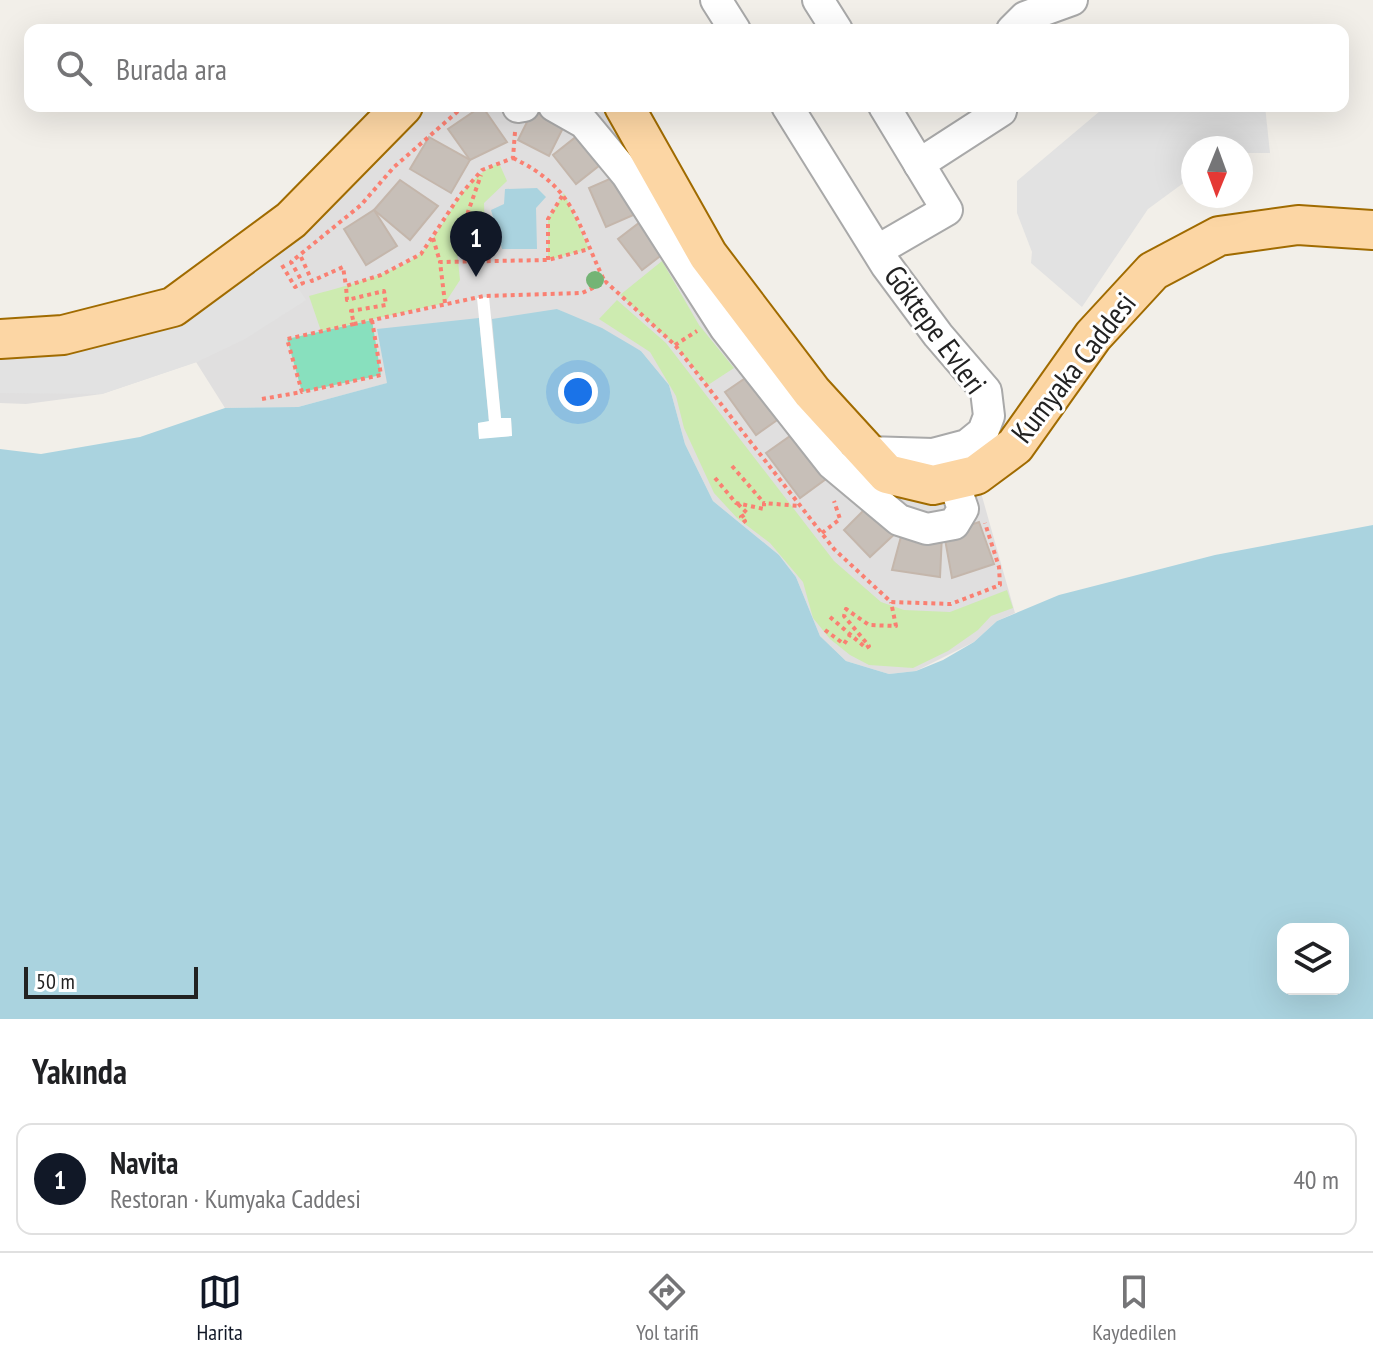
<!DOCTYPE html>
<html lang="tr">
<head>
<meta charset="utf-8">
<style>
	body { margin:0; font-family:"PT Sans Narrow",sans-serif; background:#f6f6f6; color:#202124 }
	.controls { position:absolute; right:24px; bottom:24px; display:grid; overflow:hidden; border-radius:16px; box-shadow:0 8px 32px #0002 }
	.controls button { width:72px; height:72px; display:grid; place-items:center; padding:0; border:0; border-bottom:2px solid #e0e0e0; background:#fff; color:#202124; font:40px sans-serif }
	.compass { position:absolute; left:1181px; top:136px; width:72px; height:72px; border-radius:50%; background:#fff; box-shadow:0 8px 32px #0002; rotate:181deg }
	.scale { position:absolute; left:24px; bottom:20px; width:174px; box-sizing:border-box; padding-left:8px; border:4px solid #222; border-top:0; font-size:22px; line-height:28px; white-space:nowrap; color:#222; -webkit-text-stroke:6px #fff; paint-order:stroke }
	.you { position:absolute; left:578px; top:392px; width:28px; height:28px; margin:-20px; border:6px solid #fff; border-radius:50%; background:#1a73e8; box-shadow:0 0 0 12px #1a73e833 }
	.badge { display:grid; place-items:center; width:52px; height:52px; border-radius:50%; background:#111827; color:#fff; font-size:26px; font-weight:700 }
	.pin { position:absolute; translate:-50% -66px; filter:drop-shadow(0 2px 4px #0008) }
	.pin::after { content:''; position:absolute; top:42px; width:28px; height:24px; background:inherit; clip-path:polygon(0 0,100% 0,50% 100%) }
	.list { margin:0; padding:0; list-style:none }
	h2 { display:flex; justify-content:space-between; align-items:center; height:104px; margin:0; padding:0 32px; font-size:34px }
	h2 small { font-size:26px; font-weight:400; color:#757577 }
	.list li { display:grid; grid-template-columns:52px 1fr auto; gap:24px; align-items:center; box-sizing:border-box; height:112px; margin:0 16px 16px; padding:0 16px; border:2px solid #e0e0e0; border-radius:16px }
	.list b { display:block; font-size:30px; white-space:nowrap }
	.list p { margin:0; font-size:26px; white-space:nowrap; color:#757577 }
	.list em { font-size:26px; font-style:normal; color:#757577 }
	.icon { flex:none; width:44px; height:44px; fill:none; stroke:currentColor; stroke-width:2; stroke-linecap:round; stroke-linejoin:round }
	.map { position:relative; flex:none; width:1373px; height:1019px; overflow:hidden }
	.search { position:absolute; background:#fff; box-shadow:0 8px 32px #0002; left:24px; right:24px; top:24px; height:88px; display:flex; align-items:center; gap:20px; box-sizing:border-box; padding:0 28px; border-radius:16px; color:#757577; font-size:30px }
	.sheet { height:232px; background:#fff }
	nav { display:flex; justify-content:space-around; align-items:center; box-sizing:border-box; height:112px; border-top:2px solid #e0e0e0; background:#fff; font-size:22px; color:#757577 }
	nav a { display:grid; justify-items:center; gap:4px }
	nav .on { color:#111827 }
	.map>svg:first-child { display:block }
</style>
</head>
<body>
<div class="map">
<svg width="1373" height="1019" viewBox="0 0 1373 1019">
	<rect width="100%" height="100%" fill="#f2efe9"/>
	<polygon fill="#e0dfdf" points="403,106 624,106 887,474 976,475 1015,613 997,621 974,642 916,671 889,674 846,661 820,636 796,577 779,555 713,501 685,444 669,385 641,351 557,309 512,436 378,329 388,383 298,407 225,408 196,362 102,394 26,404 0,403 0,339 173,307"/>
	<g fill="#cdebb0">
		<path d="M499,163L507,181L484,203L485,235L456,242L460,280L445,303L321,331L309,296C338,288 404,272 423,251C450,221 460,179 499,163Z"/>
		<polygon points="564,193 589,249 548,260 548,219"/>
		<polygon points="662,261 699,325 734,368 708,385 675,345 620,295"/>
		<polygon points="617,300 666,343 834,561 881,602 904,610 950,612 1007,590 1013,608 991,616 978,630 948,651 913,668 869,665 850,655 830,639 813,618 803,582 770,543 737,518 714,493 684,428 676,396 650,352 599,319"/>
	</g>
	<polygon fill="#88e0be" points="372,320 381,375 302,392 287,339"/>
	<g fill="#e2e2e2">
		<polygon points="1106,106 1265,106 1270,153 1241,153 1241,148 1193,148 1193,176 1148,209 1082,307 1031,263 1032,252 1017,213 1017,181"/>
		<polygon points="265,239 306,300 245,339 197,362 102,394 0,393 0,339 173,307"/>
	</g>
	<g fill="#aad3df" fill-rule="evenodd">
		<polygon points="537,188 546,197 536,208 537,249 502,249 491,210 504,204 505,189"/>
		<path d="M557,309L602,328L641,351L669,385L685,444L713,501L779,555L796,577L820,636L846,661L889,674L916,671L943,660L974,642L997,621L1059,595L1215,555L1373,525V1019H0V449L41,454L140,437L225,408L298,407L387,383L377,329L479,318L489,422L478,423L479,438L512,436L511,418L501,419L492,319ZM1283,929H1343V989H1283Z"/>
	</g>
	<polygon fill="#fff" points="489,297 501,418 511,418 512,436 479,439 478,423 489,421 477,298"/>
	<g fill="#c7bfb8" stroke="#c4b6ab" stroke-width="2">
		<polygon points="482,106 507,142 470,160 448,129"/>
		<polygon points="533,110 564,126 549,156 518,140"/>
		<polygon points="582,132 605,161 576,184 553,155"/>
		<polygon points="429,137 470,160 451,193 410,169"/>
		<polygon points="621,174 638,213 606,227 589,188"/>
		<polygon points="400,180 438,206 410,240 374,210"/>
		<polygon points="374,210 397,246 366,265 344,229"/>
		<polygon points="648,216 672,247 642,270 618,239"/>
		<polygon points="750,375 780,418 756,435 725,392"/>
		<polygon points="793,434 826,479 800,498 766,453"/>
		<polygon points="872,502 899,530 870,557 844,530"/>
		<polygon points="979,522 994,564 952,578 944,534"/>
		<polygon points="903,529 942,534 940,577 892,570"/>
	</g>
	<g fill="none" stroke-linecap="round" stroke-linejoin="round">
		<g stroke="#a9a9a9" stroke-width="34">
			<g id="minor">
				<polyline points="716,0 735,30"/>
				<polyline points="818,0 837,30"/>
				<polyline points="1012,30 1025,17 1072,0"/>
				<polyline points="554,106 584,123 627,175 725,328 832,464 899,520 927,529 954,524 963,509 953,480"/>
				<polyline points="787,106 886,265 938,335 986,391 989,416 983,432 967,445 933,454 867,452"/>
				<polyline points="518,107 524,106"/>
				<polyline points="919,164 1001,111 1002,106"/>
				<polyline points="878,250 947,210 884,106"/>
			</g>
		</g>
		<g stroke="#a06b00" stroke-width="42">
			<g id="major">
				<polyline points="624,106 708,255 812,392 887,474 933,485 976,475 1015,446 1093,336 1153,271 1219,236 1298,225 1373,230"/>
				<polyline points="0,339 63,335 173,307 291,220 403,106"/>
			</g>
		</g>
		<g stroke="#fa8072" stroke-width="4" stroke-dasharray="4 4" stroke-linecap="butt">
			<polyline points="515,132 513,158 482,170 460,195 421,254 381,275 346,286 347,300 384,291 386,305 351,311 354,324 484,296 582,293 606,282 675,345 834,549 891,602 951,604 1000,585 999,567 985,523"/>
			<path d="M513,158C577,189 576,223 605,282"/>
			<polyline points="433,238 440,262"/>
			<polyline points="301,257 312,281 343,267 346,286"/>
			<polyline points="548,260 548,219 564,193"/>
			<polyline points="470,262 468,212 481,175"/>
			<polyline points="282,265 295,287 303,283 291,262 361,205 394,167 464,106"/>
			<polyline points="445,303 440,262 548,260 589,249"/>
			<polyline points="354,324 287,339 302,392 381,375 372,320"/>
			<polyline points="675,345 697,331"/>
			<polyline points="262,399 302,392"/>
			<polyline points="732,466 764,503"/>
			<polyline points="715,478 736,503 764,509 764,503 799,506"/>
			<polyline points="738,504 747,513 741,517 745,521 740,525"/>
			<polyline points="822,533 840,519 834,501"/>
			<polyline points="830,617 866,648 869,646 844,616 846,609 869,625 896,626 891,602"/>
			<polyline points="825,630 844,644 850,635"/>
		</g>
		<use href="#minor" stroke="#fff" stroke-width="30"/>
		<use href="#major" stroke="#fcd6a4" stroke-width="38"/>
	</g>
	<circle fill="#74b475" cx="595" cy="280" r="9"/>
	<g text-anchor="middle" stroke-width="6" stroke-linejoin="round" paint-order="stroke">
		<g font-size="30" fill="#222" stroke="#fff">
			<text transform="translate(935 330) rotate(54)" y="10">Göktepe Evleri</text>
			<text transform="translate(1074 368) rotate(-52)" y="10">Kumyaka Caddesi</text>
		</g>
	</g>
</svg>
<div class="controls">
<button><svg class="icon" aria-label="layers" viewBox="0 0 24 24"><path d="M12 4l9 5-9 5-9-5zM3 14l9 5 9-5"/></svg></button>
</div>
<svg class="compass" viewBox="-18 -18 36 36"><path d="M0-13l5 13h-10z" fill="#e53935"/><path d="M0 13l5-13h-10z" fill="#757577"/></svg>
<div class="scale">50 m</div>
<div class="you"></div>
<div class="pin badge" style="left:476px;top:277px">1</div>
<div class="search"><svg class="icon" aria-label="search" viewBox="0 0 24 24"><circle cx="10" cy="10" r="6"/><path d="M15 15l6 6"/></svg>Burada ara</div>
</div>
<section class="sheet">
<h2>Yakında<small></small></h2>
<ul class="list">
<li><span class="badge">1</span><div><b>Navita</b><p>Restoran · Kumyaka Caddesi</p></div><em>40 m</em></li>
</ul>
</section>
<nav>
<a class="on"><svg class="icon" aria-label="map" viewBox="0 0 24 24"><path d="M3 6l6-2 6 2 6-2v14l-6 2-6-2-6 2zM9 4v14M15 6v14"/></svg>Harita</a>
<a><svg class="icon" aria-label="directions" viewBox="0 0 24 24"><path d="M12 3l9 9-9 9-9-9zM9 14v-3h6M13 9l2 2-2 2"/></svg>Yol tarifi</a>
<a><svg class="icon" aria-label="saved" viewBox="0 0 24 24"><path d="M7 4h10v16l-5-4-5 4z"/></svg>Kaydedilen</a>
</nav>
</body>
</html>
